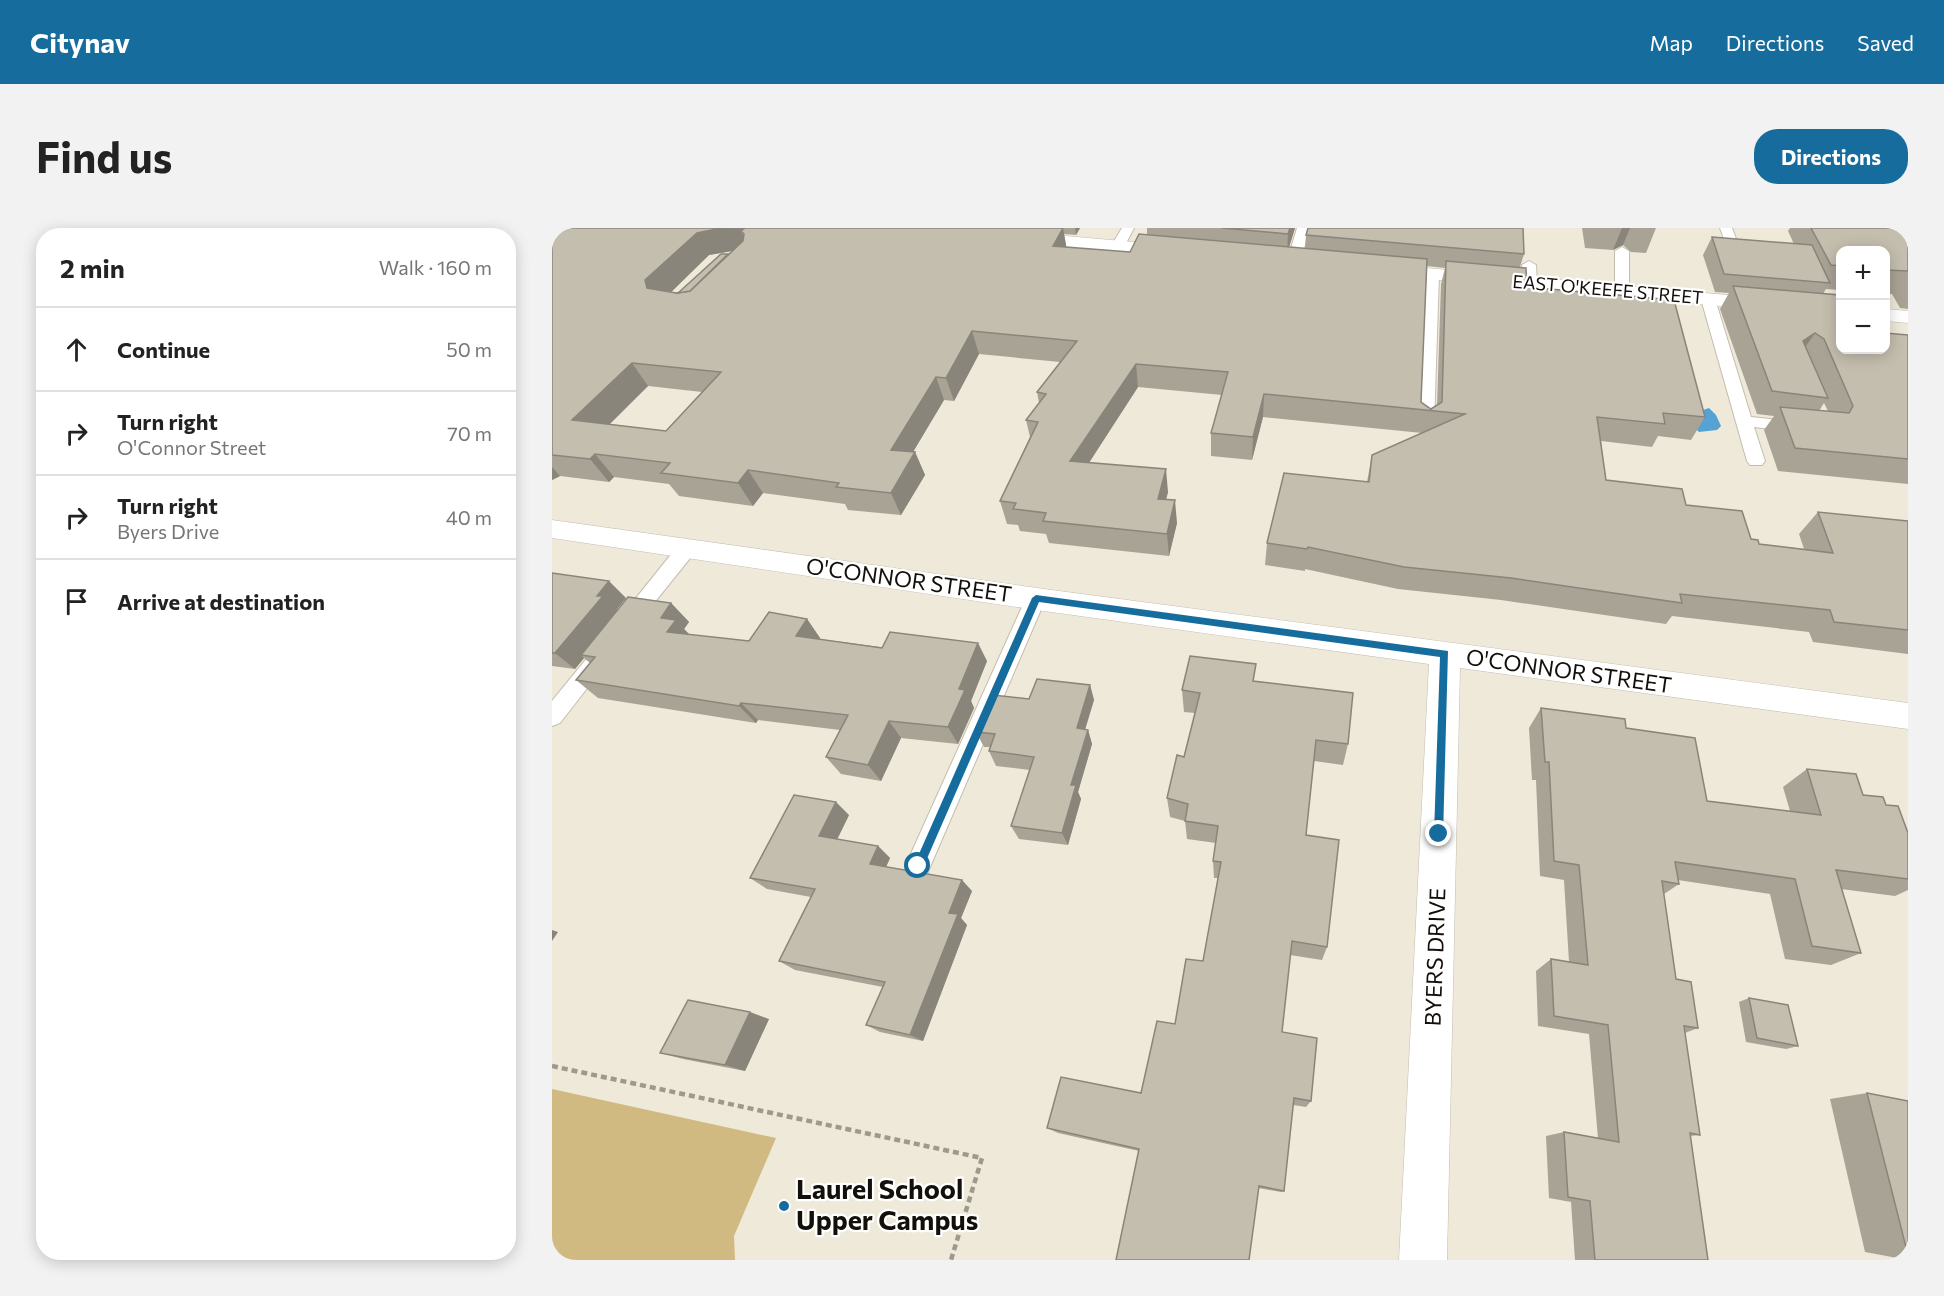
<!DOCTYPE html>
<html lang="en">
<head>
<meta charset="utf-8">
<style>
	body { margin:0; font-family:Commissioner,sans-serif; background:#f2f2f2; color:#222 }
	.controls { position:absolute; right:18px; top:18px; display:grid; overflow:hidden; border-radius:12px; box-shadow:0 3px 15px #0003 }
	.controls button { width:54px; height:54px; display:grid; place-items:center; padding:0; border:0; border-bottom:2px solid #e0e0e0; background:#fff; color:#222; font:30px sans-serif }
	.stop { position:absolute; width:18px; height:18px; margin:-14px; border:4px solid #166d9d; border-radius:50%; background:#fff }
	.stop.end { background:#166d9d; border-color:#fff; box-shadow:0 2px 6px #0008 }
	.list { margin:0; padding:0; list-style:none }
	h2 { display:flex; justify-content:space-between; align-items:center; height:78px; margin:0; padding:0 24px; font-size:26px }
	h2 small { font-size:20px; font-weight:400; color:#767676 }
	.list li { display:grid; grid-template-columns:39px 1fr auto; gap:18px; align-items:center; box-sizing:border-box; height:84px; padding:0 24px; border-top:2px solid #e0e0e0 }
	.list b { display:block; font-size:22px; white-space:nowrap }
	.list p { margin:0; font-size:20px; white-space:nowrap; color:#767676 }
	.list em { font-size:20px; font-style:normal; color:#767676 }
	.icon { flex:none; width:33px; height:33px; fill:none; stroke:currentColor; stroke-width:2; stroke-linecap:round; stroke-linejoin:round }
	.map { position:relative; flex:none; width:1356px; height:1032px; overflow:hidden; border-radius:24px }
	header { display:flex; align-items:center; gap:36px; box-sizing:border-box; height:84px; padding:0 30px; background:#166d9d; color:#fff }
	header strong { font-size:28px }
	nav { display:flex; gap:33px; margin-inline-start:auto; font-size:21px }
	.intro { display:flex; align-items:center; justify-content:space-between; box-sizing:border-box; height:144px; padding:0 36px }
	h1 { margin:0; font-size:42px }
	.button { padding:15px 27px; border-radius:24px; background:#166d9d; color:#fff; font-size:21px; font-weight:700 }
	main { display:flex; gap:36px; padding:0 36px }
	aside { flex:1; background:#fff; border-radius:24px; box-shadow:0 3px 15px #0003 }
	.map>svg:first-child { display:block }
</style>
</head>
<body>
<header>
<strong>Citynav</strong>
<nav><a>Map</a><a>Directions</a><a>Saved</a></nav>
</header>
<div class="intro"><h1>Find us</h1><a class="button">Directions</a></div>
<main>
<aside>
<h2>2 min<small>Walk · 160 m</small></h2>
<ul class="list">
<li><svg class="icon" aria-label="ahead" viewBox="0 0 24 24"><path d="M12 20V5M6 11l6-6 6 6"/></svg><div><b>Continue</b></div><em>50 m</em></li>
<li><svg class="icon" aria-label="right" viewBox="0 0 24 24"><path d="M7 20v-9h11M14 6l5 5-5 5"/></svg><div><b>Turn right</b><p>O'Connor Street</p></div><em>70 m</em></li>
<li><svg class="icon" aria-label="right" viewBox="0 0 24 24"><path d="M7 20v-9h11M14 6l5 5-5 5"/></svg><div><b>Turn right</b><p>Byers Drive</p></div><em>40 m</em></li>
<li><svg class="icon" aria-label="arrive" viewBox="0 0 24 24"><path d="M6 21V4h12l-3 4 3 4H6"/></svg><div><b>Arrive at destination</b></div></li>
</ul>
</aside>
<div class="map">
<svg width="1356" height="1032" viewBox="0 0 1356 1032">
	<rect width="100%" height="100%" fill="#efe9d9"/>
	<polygon fill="#d0ba81" points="0,861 224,910 182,1008 183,1032 0,1032"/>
	<polygon fill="#55a2d4" points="1157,180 1164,187 1169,198 1165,202 1147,204 1142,199 1151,182"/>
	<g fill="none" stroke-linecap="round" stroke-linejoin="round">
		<g stroke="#c3bdae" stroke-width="2">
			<g id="lane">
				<polygon points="570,0 582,0 571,21 561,21 559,18"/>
				<polygon points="745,0 757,0 749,34 742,38 735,34"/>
				<polygon points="1168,0 1180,0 1186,16 1185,19 1175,19"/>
				<polygon points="1070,19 1077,23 1077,63 1070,67 1063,63 1063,23"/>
				<polygon points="977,33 984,37 985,55 978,59 971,55 970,37"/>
				<polygon points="880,42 887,46 882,197 874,202 866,197 873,46"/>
				<polygon points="1156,67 1163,71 1199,189 1247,194 1255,199 1247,204 1202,199 1213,233 1210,237 1198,237 1195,233 1149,71"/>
				<polygon points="136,312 143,314 145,319 143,324 82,400 75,403 68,400 65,395 68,390 129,314"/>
				<polygon points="484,363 491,365 494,370 375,646 366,650 357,646 354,638 357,630 474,370 477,365"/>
				<polygon points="47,422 54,424 57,430 54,436 8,495 0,498 0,473 40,424"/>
			</g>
		</g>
		<g stroke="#c3bdae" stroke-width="1">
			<g id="street">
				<polygon points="469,4 626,18 636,24 626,30 462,14 460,10 462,6"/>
				<polygon points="830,36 1288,77 1288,89 823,46 820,42 823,38"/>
				<polygon points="1334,81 1356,83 1356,95 1334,93"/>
				<polygon points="0,292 492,361 1356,475 1356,501 908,440 895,1032 847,1032 877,436 492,383 0,310"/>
			</g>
		</g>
		<polyline stroke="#9d998d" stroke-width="4.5" stroke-dasharray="6 4" stroke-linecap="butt" points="0,838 430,930 399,1032"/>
		<use href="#lane" fill="#fff" fill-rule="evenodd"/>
		<use href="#street" fill="#fff" fill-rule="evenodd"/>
	</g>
	<g fill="#a9a396" fill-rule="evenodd">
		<path d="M0,0H528L524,7L512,6L514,19L578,24L595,7V0H743L737,19L753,21L754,7L972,26L968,39L975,59L1153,189L1139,212L1106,208L1100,219L1049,213L1054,252L1134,277L1199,311L1207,316L1252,321L1247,306L1266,284L1356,293V426L1261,414L1257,404L1120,388L1114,396L949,372L846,361L753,341V343L713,337L715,315L815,254L820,227L870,205L711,189L700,232L659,228V205L670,167L586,159L537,235L616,264L614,272L625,295L617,328L497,315L494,306L468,303L466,297L455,296L448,273L478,209L474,192L487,175L485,164L508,134L427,126L402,173L392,172L361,224H363L373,247L349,287L296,282L293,276L211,265L201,278L127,268L117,256L62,249L57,254L8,248L0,252ZM184,20L176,27L126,65L119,64L157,27L180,23ZM875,38L893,40L889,56L885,177L879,181L869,174ZM96,158L150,164L114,203L57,196Z"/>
		<polygon points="1030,0 1104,0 1094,25 1079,24 1071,17 1061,22 1033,20"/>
		<path d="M1238,0H1356V81L1348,80L1340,66H1334V22H1288V62L1274,61L1271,66L1288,122L1356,107V256L1226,243L1212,202L1222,188L1205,186L1168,81L1177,65L1163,64L1151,27L1160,9L1242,16L1236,3ZM1272,175L1276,183H1267Z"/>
		<polygon points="0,345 74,370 65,381 65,382 119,375 137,394 132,401 138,407 197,413 255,391 268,410 267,411 435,433 419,473 422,480 406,516 349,510 329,553 289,546 274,529 288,502 206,492 204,495 46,470 24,452 38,435 32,430 23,441 0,438"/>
		<polygon points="703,453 796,516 791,537 762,533 754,607 775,719 770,732 738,727 730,804 759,873 754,879 741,877 732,963 729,964 706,960 587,923 506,905 495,900 589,865 623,796 651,733 666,650 662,650 661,633 664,615 635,611 633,593 618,589 615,570 632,529 643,485 632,484 630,462"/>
		<polygon points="538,457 542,472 533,501 536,502 540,516 526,564 529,571 516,617 467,611 459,598 478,542 444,538 437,523 438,519 432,519 424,504 477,471"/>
		<polygon points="989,480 1074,500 1155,573 1238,583 1231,559 1255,541 1334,577 1356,605 1356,662 1343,668 1289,661 1309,725 1279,737 1233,731 1218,666 1126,652 1127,656 1112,666 1124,751 1146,800 1133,805 1148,907 1138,908 1156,1032 1023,1032 1019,974 997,970 994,908 1012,904 1046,910 1037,806 986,798 984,743 999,731 1017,734 1012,652 988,648 984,552 980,552 977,500"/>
		<polygon points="297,587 285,611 326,618 338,630 334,639 420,663 409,690 415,697 371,813 328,804 314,797 331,759 243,742 227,733 259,669 215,661 198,650"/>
		<polygon points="1197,770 1246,818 1234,821 1194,814 1187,774"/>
		<polygon points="217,791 193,843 131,831 108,825"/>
		<polygon points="1315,865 1356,873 1356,1032 1313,1024 1278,871"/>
	</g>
	<g fill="#89857a">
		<polygon points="169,0 210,0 192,6 189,3 194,13 180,23 157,27 108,75 95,60 93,52 145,5"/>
		<polygon points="511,0 515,22 501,18"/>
		<polygon points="523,0 528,0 524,7"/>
		<polygon points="738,0 743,0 735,26 736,6"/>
		<polygon points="1070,0 1078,0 1071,17 1061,22"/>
		<polygon points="420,103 427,126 402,173 394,150"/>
		<polygon points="1263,105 1247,128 1251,113"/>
		<polygon points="80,135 96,158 39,215 20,192"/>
		<polygon points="584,136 586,159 523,256 518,233"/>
		<polygon points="384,149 392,172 349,244 339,222"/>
		<polygon points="712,166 711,189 700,232 701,209"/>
		<polygon points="363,224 373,247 349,287 339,265"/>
		<polygon points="43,226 62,249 57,254 38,231"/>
		<polygon points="0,239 8,248 0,252"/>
		<polygon points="614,241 616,264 608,293 606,271"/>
		<polygon points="196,242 211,265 201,278 186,255"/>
		<polygon points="623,272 625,295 617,328 615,306"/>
		<polygon points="57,353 74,370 65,381 68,385 29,427 32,430 23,441 3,425 45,368"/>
		<polygon points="119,375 137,394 132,401 142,411 115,404 109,390"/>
		<polygon points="255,391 268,410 259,427 244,408"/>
		<polygon points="426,415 435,433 419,473 422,480 406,516 396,499 407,461"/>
		<polygon points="538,457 542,472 529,515 525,500"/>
		<polygon points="189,475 206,492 204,495 187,478"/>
		<polygon points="337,493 349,510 329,553 316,537"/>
		<polygon points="536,502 540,516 526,564 529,571 516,617 510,605 519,557"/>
		<polygon points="284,574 297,587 281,620 267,608"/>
		<polygon points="326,618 338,630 330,648 318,636"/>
		<polygon points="410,652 420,663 409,690 415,697 371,813 358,807 397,685"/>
		<polygon points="0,702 6,704 0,713"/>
		<polygon points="198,784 217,791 193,843 173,837"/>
	</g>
	<g fill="#c4beae" stroke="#89857a" stroke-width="1.5" fill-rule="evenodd">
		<path d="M0,0H169L145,5L93,52L95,60L124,65L138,63L191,13L192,6L189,3L193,0H511L501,18L578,24L587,6L875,31L869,174L879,181L890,174L894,33L974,40L975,59L1122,72L1153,189L1111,185L1113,196L1045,189L1054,252L1130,261L1134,277L1190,283L1199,311L1206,312L1207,316L1281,325L1266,284L1356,293V402L1282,394L1278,382L1128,366L1130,375L959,350L852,339L756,319L755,321L715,315L732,245L817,254L820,227L913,186L712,166L701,209L659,205L676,144L584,136L518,233L614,241L606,271L623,272L615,306L491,293L494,285L461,281L464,275L448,273L486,194L474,192L494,166L485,164L525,113L420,103L394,150L384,149L339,222L363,224L339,265L284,259L287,255L196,242L186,255L109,245L118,235L43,226L38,231L0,227ZM80,135L169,144L114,203L20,192Z"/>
		<polygon points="670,0 738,0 736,6"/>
		<polygon points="756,0 971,0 972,26 754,7"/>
		<polygon points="1259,0 1356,0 1356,43 1334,42 1334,22 1288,22 1288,38 1279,37"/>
		<polygon points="1160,9 1260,17 1278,55 1172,46"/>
		<polygon points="169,26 176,26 138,63 126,65"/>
		<polygon points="1181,58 1288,67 1288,122 1334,122 1334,105 1356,107 1356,231 1243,220 1228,179 1297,185 1301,178 1272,111 1263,105 1251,113 1276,170 1220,163"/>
		<polygon points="0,345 57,353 45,368 51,368 3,425 0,425"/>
		<polygon points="76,369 119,375 109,390 124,392 115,404 197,413 217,384 255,391 244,408 330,420 338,404 426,415 407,461 413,462 396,499 337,493 316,537 274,529 296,487 189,475 187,478 24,452 43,429 29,427"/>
		<polygon points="638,428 704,436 701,453 801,465 796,516 764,512 754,607 787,612 775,719 740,713 730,804 765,810 759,873 742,870 732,963 707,958 697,1032 564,1032 587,921 495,900 509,849 589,865 605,793 623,796 634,731 651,733 669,634 661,633 666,598 633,593 636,576 615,570 625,527 632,529 648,465 630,462"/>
		<polygon points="485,451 538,457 525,500 536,502 519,557 524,557 510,605 459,598 482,529 437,523 443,506 424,504 441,467 477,471"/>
		<polygon points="989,480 1073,491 1074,500 1143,510 1155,573 1269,587 1255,541 1304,546 1311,567 1331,569 1334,577 1346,578 1356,605 1356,651 1284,642 1309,725 1260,718 1243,651 1123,634 1127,656 1110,653 1124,751 1139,754 1146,800 1132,798 1148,907 1138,905 1156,1032 1043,1032 1038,973 1016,969 1012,904 1067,914 1056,797 1002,788 999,731 1036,737 1027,637 1002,633 997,534 993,534"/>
		<polygon points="242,567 284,574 267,608 326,618 318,636 410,652 397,685 406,686 358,807 314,797 333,754 227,733 263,661 198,650"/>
		<polygon points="1197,770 1236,777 1246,818 1205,810"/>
		<polygon points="136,772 198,784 173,837 108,825"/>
		<polygon points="1315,865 1356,873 1356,1027"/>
	</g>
	<polygon fill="#166d9d" points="484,367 896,423 891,609 887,611 882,606 888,429 487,374 370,642 363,642 363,635 480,370"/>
	<circle fill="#166d9d" stroke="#fff" stroke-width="2" cx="232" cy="978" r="6"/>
	<g text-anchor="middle" stroke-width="4.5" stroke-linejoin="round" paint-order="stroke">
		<g font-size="18" fill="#13100b" stroke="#fff">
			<text transform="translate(1056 62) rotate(5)" y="6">EAST O'KEEFE STREET</text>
		</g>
		<g font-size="22" fill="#13100b" stroke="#fff">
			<text transform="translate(357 352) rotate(8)" y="8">O'CONNOR STREET</text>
			<text transform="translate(1017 443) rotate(8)" y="8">O'CONNOR STREET</text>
			<text transform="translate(883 729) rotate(-88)" y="8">BYERS DRIVE</text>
		</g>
		<g font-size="27" font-weight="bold" fill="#13100b" stroke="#fff" text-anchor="start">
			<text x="244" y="971">Laurel School<tspan x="244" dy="31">Upper Campus</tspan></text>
		</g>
	</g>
</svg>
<div class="controls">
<button>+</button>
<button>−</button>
</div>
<div class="stop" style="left:366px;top:638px"></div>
<div class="stop end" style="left:887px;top:606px"></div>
</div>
</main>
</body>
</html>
